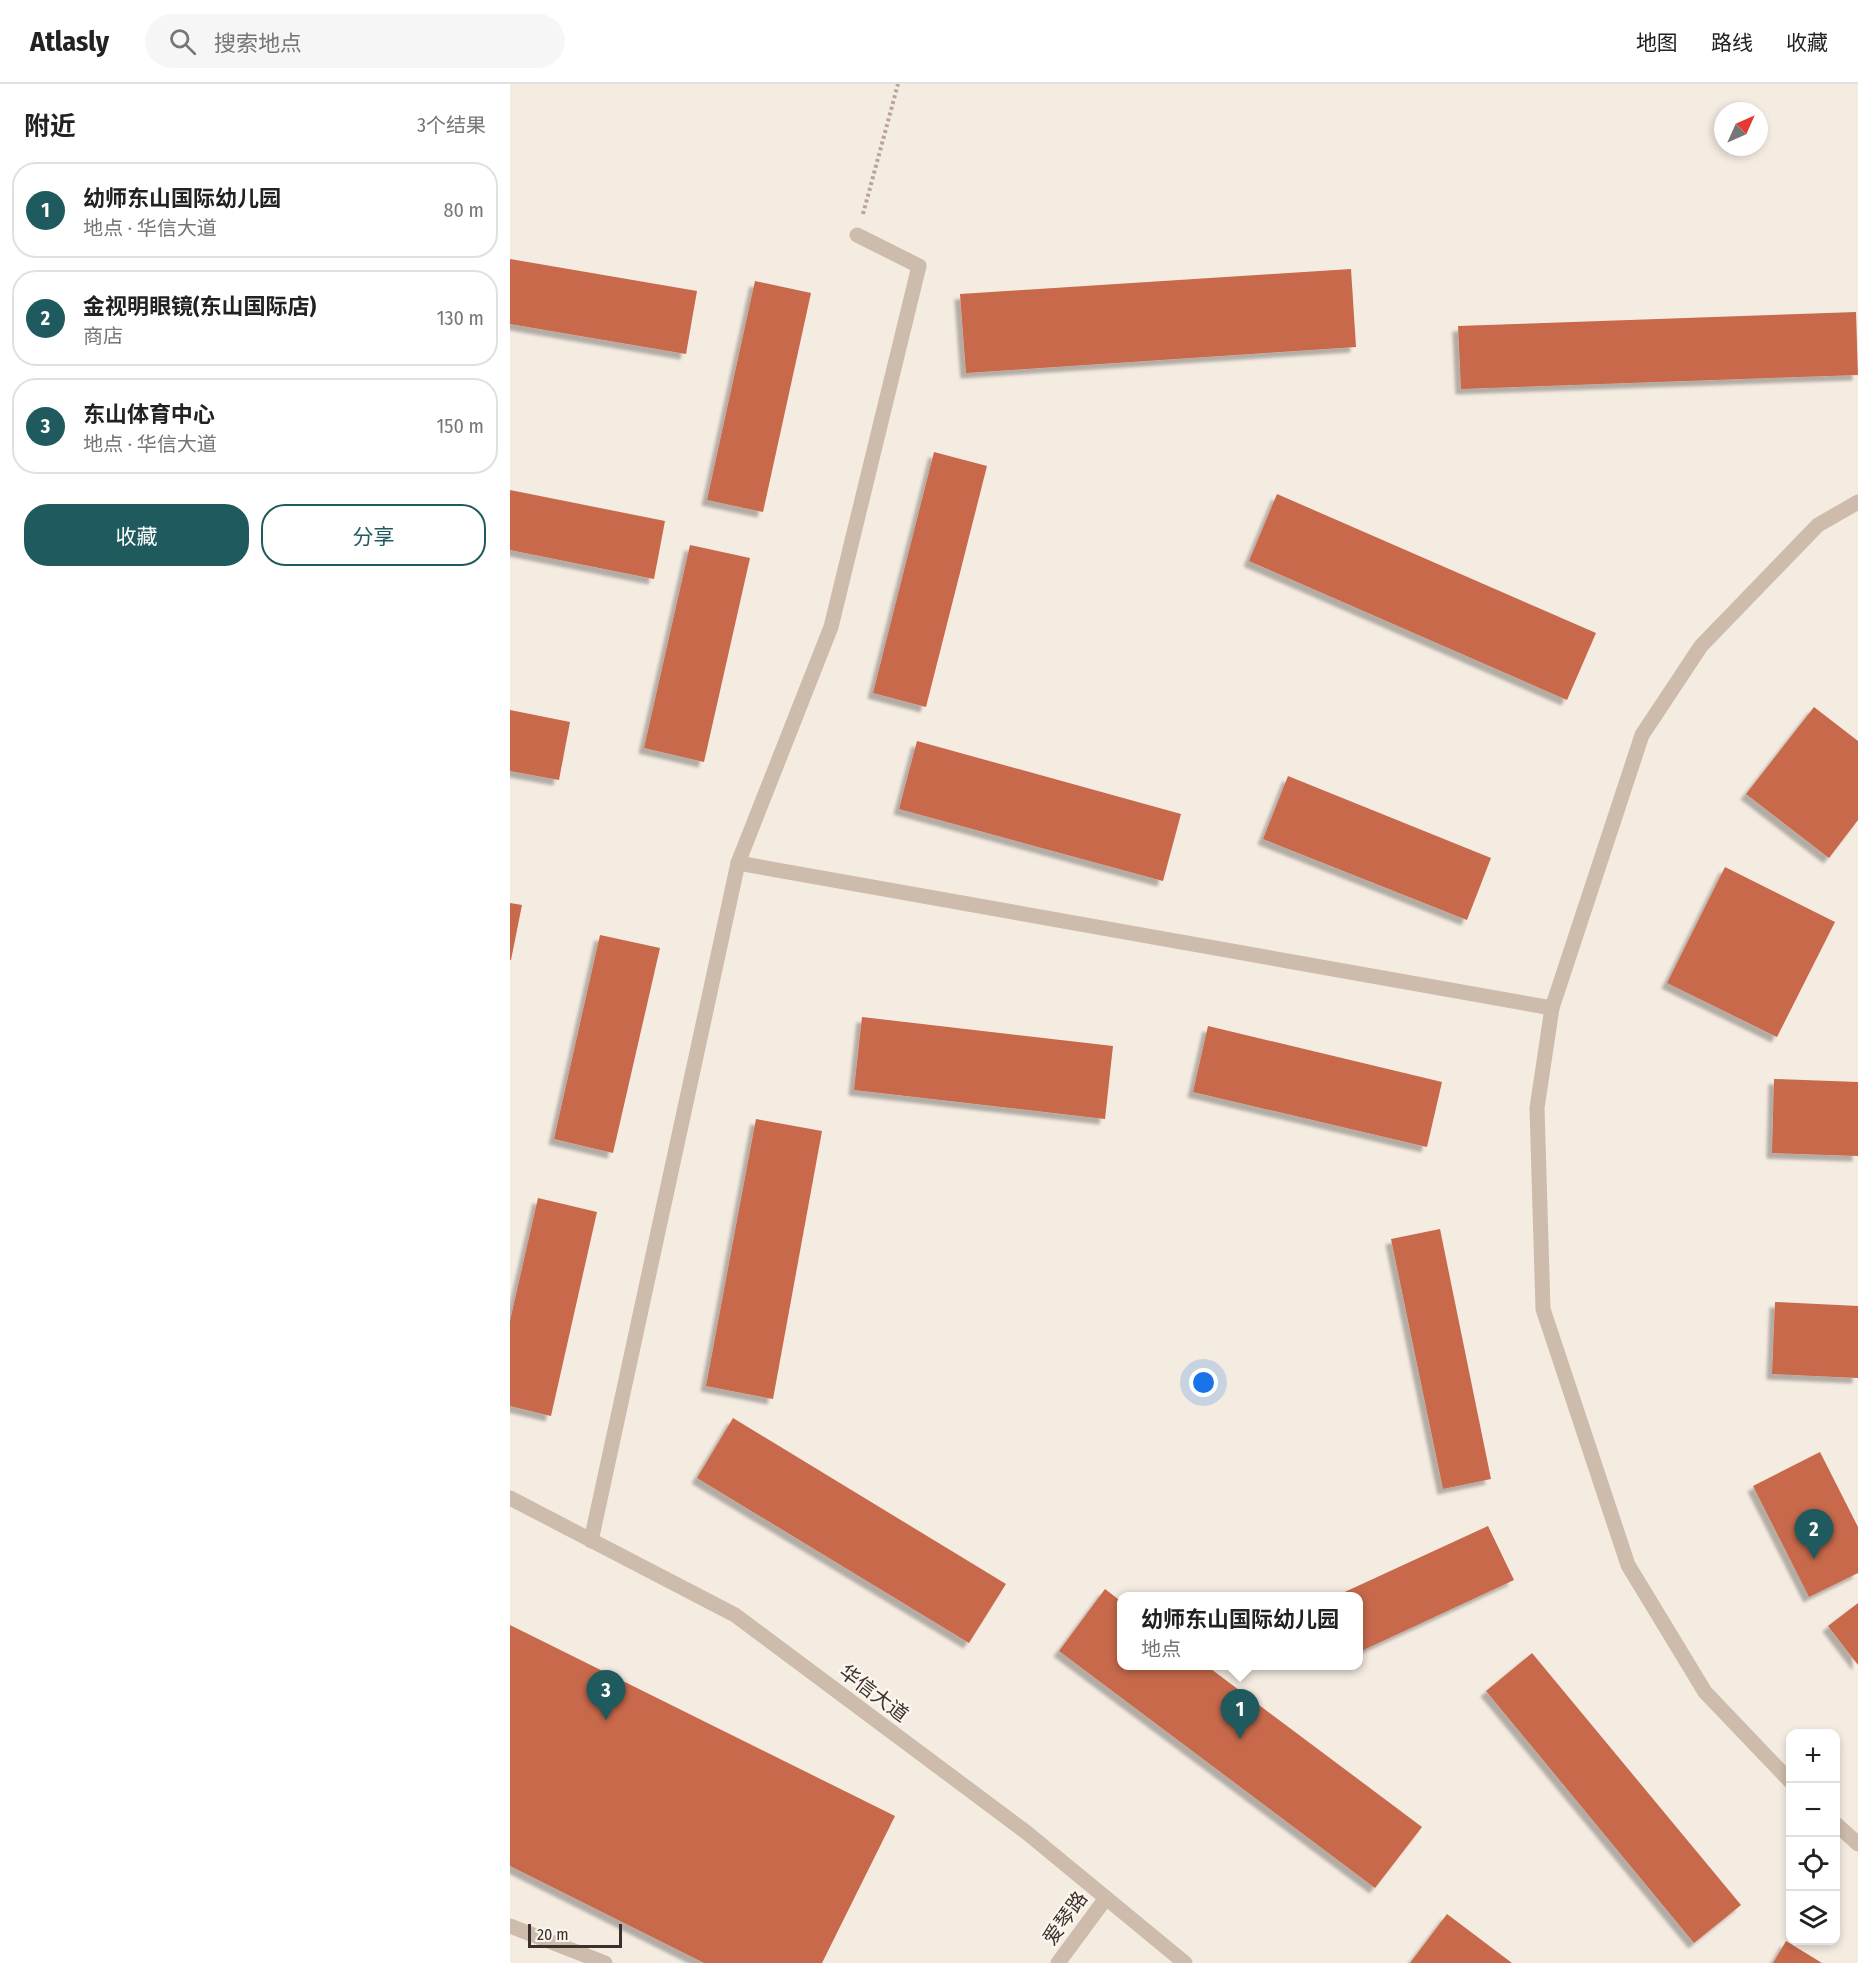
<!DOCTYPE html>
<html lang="zh">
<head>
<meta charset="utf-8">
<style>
	body { margin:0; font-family:"Fira Sans Condensed","Noto Sans SC",sans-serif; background:#f6f6f6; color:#222 }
	.controls { position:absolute; right:18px; bottom:18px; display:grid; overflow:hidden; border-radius:12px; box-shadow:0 3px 9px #0003 }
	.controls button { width:54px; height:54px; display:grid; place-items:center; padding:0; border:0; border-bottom:2px solid #e0e0e0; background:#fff; color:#222; font:30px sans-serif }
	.compass { position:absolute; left:1204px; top:18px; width:54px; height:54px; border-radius:50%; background:#fff; box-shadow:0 3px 9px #0003; rotate:45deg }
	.scale { position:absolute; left:18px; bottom:15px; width:94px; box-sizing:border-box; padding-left:6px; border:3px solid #3b302b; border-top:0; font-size:16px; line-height:21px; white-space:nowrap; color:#3b302b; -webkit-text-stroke:4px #fbf5ee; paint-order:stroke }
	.you { position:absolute; left:694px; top:1299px; width:21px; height:21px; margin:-15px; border:4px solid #fff; border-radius:50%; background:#1a73e8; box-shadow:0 0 0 9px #1a73e833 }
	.badge { display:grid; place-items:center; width:39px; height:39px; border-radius:50%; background:#1f5a5e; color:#fff; font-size:20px; font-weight:700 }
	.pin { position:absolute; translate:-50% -50px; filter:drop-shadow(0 2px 3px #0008) }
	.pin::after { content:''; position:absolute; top:32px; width:21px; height:18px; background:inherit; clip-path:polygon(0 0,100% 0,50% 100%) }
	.popup { position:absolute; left:607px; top:1508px; width:246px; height:78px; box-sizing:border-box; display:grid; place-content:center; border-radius:12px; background:#fff; filter:drop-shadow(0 2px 4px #0005); font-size:20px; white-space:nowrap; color:#767676 }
	.popup b { font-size:22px; color:#222 }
	.popup::after { content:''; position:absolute; left:50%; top:100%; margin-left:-12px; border:12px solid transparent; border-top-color:#fff }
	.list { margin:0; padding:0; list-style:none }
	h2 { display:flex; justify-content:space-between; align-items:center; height:78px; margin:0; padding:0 24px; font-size:26px }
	h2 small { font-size:20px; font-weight:400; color:#767676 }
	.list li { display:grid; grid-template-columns:39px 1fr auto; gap:18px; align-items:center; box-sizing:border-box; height:96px; margin:0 12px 12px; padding:0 12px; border:2px solid #e0e0e0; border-radius:24px }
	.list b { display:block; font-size:22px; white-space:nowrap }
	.list p { margin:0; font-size:20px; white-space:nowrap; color:#767676 }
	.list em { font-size:20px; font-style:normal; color:#767676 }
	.actions { display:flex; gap:12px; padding:18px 24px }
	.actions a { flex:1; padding:14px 0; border:2px solid #1f5a5e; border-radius:24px; text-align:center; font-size:21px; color:#1f5a5e }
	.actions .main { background:#1f5a5e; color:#fff }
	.icon { flex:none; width:33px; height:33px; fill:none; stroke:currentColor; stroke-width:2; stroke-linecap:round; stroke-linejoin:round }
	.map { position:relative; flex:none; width:1348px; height:1879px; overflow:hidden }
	header { display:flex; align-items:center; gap:36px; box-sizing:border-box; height:84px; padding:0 30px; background:#fff; border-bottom:2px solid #e0e0e0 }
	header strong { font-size:28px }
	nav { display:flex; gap:33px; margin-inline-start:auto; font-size:21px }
	.search { width:420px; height:54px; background:#f6f6f6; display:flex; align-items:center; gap:15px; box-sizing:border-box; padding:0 21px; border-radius:33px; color:#767676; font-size:22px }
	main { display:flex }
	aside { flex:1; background:#fff }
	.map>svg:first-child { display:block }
</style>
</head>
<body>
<header>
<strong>Atlasly</strong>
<div class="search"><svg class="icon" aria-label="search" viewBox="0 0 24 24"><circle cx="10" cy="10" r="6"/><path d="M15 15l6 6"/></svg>搜索地点</div>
<nav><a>地图</a><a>路线</a><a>收藏</a></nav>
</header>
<main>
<aside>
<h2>附近<small>3个结果</small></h2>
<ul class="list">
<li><span class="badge">1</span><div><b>幼师东山国际幼儿园</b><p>地点 · 华信大道</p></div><em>80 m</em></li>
<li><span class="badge">2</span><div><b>金视明眼镜(东山国际店)</b><p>商店</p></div><em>130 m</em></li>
<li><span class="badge">3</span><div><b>东山体育中心</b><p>地点 · 华信大道</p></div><em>150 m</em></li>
</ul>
<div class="actions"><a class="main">收藏</a><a>分享</a></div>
</aside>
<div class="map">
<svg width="1348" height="1879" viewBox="0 0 1348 1879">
	<defs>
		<filter id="shadow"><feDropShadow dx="-5.5" dy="5.5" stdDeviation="1.5" flood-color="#0004"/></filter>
	</defs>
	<rect width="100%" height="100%" fill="#f4ebe1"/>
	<g fill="#c8694b" filter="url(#shadow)">
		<polygon points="0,175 187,207 176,270 0,240"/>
		<polygon points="841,185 846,263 456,289 450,210"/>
		<polygon points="245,197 301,209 253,428 197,416"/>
		<polygon points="1346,228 1348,291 951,305 948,242"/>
		<polygon points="424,368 477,382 416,623 363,609"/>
		<polygon points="0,406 155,437 144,495 0,466"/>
		<polygon points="767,410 1086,549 1057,616 739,477"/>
		<polygon points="180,461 240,474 194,678 134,664"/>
		<polygon points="1304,623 1348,657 1348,736 1319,774 1236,710"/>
		<polygon points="0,626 60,638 49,696 0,687"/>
		<polygon points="407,657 671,730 653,797 389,725"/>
		<polygon points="778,692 981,774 957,836 753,755"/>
		<polygon points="1215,783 1325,838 1267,953 1157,899"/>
		<polygon points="0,819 12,821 1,876 0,876"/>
		<polygon points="90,851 150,864 103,1069 44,1055"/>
		<polygon points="352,933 603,962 595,1035 344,1006"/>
		<polygon points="698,942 932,998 917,1063 683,1008"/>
		<polygon points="1264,995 1348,998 1348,1072 1262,1069"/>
		<polygon points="246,1035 312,1047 263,1315 196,1302"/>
		<polygon points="28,1114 87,1128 41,1332 0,1322 0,1237"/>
		<polygon points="930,1145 981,1395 933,1405 881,1155"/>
		<polygon points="1265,1218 1348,1222 1348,1294 1262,1290"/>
		<polygon points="223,1334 496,1500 459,1559 187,1394"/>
		<polygon points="1310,1368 1348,1443 1348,1489 1299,1513 1243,1402"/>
		<polygon points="978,1442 1004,1496 849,1568 849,1512 826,1512"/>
		<polygon points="595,1505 612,1518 612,1582 697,1582 912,1743 865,1804 549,1567"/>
		<polygon points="1348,1519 1348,1581 1318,1542"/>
		<polygon points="0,1541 385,1732 312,1879 194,1879 0,1782"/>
		<polygon points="1022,1569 1231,1821 1184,1859 976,1607"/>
		<polygon points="937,1830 1002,1879 900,1879"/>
		<polygon points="1276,1857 1312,1879 1263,1879"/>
	</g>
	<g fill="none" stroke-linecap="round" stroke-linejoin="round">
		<polyline stroke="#b9a596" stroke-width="4" stroke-dasharray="3 3" stroke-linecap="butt" points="353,130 388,0"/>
		<polyline stroke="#cdbbac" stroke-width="15" points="228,779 321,543 409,182 347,151"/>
		<g stroke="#cdbbac" stroke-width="15">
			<polyline points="0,1414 225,1531 516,1748 675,1879"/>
			<polyline points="81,1457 228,779 1042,924"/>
			<polyline points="1280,1697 1195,1608 1118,1481 1033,1225 1027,1024 1042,924 1132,651 1191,562 1308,441 1348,418"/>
			<polyline points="1326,1740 1348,1760"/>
			<polyline points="0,1842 95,1879"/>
			<polyline points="548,1879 596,1814"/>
		</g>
	</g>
	<g text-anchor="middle" stroke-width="5" stroke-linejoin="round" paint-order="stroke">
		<g font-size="20" fill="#3b302b" stroke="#fbf5ee">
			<text transform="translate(364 1609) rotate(37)" y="7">华信大道</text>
			<text transform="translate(555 1834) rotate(-54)" y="7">爱琴路</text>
		</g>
	</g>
</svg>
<div class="controls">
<button>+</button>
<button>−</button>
<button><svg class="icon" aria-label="locate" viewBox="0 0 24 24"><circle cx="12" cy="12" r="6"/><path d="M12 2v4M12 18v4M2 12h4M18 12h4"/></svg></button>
<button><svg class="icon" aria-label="layers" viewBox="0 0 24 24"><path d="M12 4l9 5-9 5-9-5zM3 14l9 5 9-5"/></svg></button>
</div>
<svg class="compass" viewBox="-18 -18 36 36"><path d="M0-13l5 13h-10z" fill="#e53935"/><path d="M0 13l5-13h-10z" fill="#767676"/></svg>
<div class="scale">20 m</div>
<div class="you"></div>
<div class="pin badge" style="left:730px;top:1655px">1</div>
<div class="popup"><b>幼师东山国际幼儿园</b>地点</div>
<div class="pin badge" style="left:1304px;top:1475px">2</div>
<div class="pin badge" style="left:96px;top:1636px">3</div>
</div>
</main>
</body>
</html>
